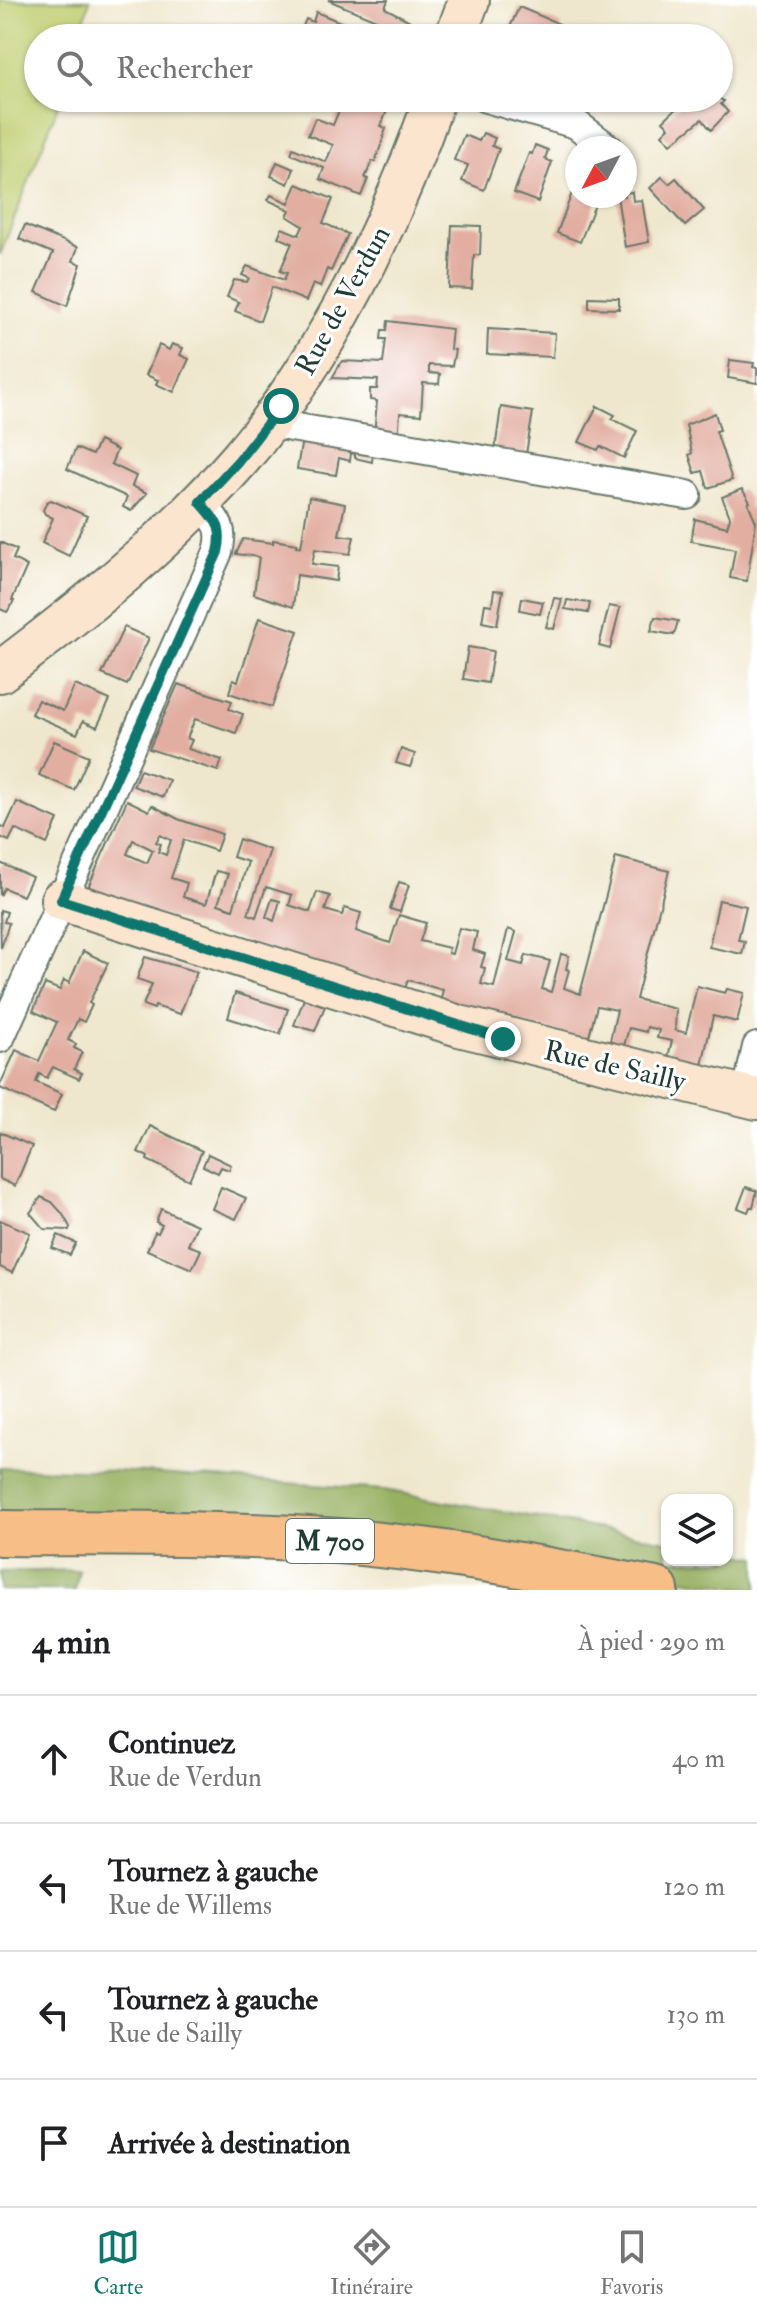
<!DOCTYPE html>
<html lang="fr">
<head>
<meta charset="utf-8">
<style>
	body { margin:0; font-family:"IM FELL Double Pica",serif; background:#f2f2f2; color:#202124 }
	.controls { position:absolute; right:24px; bottom:24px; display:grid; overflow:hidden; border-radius:16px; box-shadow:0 2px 6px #0004 }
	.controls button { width:72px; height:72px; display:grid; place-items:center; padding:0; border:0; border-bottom:2px solid #e0e0e0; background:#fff; color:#202124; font:40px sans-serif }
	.compass { position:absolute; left:565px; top:136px; width:72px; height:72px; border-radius:50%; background:#fff; box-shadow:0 2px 6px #0004; rotate:229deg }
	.stop { position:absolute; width:24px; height:24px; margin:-18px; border:6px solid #0f766e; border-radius:50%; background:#fff }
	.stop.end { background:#0f766e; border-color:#fff; box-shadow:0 2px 8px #0008 }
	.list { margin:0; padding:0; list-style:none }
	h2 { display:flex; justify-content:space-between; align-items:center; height:104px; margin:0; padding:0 32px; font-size:34px }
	h2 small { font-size:26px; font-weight:400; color:#757577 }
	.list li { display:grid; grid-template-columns:52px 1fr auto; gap:24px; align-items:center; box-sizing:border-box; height:128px; padding:0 32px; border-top:2px solid #e0e0e0 }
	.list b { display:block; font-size:30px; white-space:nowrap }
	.list p { margin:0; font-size:26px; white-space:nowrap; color:#757577 }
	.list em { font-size:26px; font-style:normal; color:#757577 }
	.icon { flex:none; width:44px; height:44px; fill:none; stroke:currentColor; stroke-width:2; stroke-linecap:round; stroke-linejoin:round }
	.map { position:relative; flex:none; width:757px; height:1590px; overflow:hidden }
	.search { position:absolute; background:#fff; box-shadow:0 2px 6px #0004; left:24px; right:24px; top:24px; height:88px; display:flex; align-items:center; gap:20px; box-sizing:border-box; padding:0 28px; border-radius:44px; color:#757577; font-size:30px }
	.sheet { height:616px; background:#fff }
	nav { display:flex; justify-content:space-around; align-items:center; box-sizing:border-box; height:112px; border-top:2px solid #e0e0e0; background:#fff; font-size:22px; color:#757577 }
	nav a { display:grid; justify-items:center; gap:4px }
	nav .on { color:#0f766e }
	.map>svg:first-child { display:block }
</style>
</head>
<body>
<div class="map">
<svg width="757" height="1590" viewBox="0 0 757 1590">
	<rect width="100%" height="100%" fill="#fff"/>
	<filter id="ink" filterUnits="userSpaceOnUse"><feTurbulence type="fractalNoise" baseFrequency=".0125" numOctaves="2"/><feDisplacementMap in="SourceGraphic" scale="16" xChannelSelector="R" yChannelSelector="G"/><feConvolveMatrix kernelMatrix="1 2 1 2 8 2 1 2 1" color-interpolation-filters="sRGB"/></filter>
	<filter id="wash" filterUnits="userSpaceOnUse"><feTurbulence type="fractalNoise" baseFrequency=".006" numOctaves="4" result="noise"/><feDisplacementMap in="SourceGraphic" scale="32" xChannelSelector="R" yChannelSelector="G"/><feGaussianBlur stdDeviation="1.8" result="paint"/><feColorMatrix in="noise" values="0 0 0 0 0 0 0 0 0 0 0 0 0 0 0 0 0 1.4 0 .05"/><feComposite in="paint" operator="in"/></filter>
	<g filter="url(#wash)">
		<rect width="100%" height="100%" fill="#efe7cd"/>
		<polygon fill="#bfcd6f" stroke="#6f8552" stroke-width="2" points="0,0 90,0 79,38 38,38 38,98 61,98 0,255"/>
		<g fill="#97b062" stroke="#5b764b" stroke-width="2">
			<polygon points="0,1468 116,1471 384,1490 667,1541 667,1560 727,1560 727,1552 757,1557 757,1590 554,1560 0,1523"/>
			<polygon points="79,1570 75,1590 0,1590 0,1572"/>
		</g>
		<g id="blocks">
			<g fill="#e2aea1" fill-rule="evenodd">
				<polygon points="328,0 388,0 385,8 410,21 405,32"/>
				<polygon points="519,7 562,25 556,38 505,38"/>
				<polygon points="316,12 350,26 345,38 306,38 307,35 300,33 306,19 313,22"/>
				<polygon points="324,98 392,98 381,126 386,128 381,145 375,162 372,161 365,178 368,179 361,196 320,179 324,168 291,154 293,148 326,162 333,145 308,135 315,118 333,125 340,108 323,101"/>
				<polygon points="687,98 718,98 724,101 721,104 728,112 711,130 702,119 671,144 662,134 669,127 663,121"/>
				<polygon points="483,133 495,138 492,146 499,149 484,190 462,181 468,165 454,160 464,135 479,141"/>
				<polygon points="535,145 548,150 545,159 552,162 538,202 514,193 529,153 532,154"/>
				<polygon points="277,162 294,169 288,184 271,176"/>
				<polygon points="662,177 669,184 676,178 704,210 685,226 650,188"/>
				<polygon points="297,184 333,199 323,223 348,234 331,271 327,269 320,287 313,284 306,301 272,287 260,321 235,311 239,302 227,297 234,280 247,282 249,278 242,275 247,266 284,280 287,273 280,271 292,243 278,237 282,228 299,235 303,226 287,216 290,210 268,200 271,195 289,203"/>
				<polygon points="577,187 577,196 589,196 588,199 596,202 580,242 557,233 572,193 574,194"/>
				<polygon points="632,192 633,201 642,200 649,242 625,247 617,196 625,196 625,193"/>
				<polygon points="25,225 78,247 73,261 81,264 67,306 36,292 53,253 19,239"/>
				<polygon points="452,225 481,226 480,255 474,255 472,289 449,288"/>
				<polygon points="589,297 619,298 619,309 589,308"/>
				<polygon points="388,321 452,329 450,349 455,350 452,366 429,365 429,373 440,374 439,384 423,383 421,415 400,413 398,440 374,436 377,401 370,400 370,389 377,389 378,380 332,378 342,361 383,363 386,339 381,339 382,330 387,330"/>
				<polygon points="488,329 555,333 553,357 487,354"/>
				<polygon points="172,344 183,348 180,355 189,359 174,392 156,384 158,380 146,375 159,345 169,350"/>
				<polygon points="730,360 754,363 753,367 757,368 757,383 728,378"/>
				<polygon points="597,406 615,415 612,419 637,431 624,458 600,446 598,450 579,442"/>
				<polygon points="501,407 533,412 526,454 495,450"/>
				<polygon points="715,413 720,430 716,431 732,480 708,488 703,471 695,473 689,455 692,453 686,425"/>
				<polygon points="302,439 373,451 372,462 355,458 355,454 351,453 350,461 339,458 336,475 297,469"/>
				<polygon points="99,441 117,450 111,464 136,476 132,486 147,493 131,511 123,507 127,497 67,469 76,448 92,455"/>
				<polygon points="742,489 750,502 748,503 756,522 747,581 730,578 735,549 691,541 695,519 727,527 730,517 722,497"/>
				<polygon points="309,497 345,504 339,535 354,537 350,554 315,549 312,564 338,567 336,581 297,575 293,607 254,594 259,557 236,554 243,539 273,543 273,540 297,544 296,546 301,547"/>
				<polygon points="51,500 87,516 69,556 42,543 53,518 45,514 43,510 47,502"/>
				<polygon points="0,542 17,550 13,559 27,566 12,600 14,601 7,612 0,609"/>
				<polygon points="494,590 503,591 497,625 482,622 485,604 492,605"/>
				<polygon points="522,598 543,602 540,614 520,610"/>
				<polygon points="554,598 562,599 554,629 546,627"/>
				<polygon points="567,600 590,603 588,613 565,609"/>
				<polygon points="609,606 620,608 610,649 599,646"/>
				<polygon points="655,617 678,621 674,635 651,631"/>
				<polygon points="259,618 298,631 272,707 229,693 233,679 238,681"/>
				<polygon points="124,627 149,638 127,685 102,674"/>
				<polygon points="468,647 493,651 488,683 463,679"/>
				<polygon points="178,684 232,701 229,709 243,714 236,733 195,719 187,738 192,740 188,749 222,760 218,771 149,749"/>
				<polygon points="75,685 110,700 97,727 83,721 77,734 31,714 38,700 63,711"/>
				<polygon points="54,741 89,756 74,790 39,775"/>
				<polygon points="401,749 415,754 410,767 396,763"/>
				<polygon points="140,770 169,780 163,797 133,786"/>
				<path d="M127,800L149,811L152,805L178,819L222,834L216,851L184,840L171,878L187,883L183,897L206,904L216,871L228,874L218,904L233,909L248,862L233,857L239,839L270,850L248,914L256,917L266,887L292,895L289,905L310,912L317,892L330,896L325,910L342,915L345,908L361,913L356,931L390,943L399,915L426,923L420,941L449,948L448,953L452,954L459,928L477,932L473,950L485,954L481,967L485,968L481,984L494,987L508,929L516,932L508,961L523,965L526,955L550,961L542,989L551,992L561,954L569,956L566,969L569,970L564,988L580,994L616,857L669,871L636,999L676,1009L675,1030L686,1033L697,986L725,993L727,989L744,993L737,1022L713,1016L702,1065L668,1057L672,1041L657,1038L659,1030L647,1027L646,1032L629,1028L623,1049L609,1045L617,1010L597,1006L588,1040L440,1002L443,990L408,980L404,992L94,894L89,885ZM160,835L171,840L166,855L158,852L161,844L156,842ZM133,840L153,850L147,863L127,854ZM272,899L280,901L274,921L266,917Z"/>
				<polygon points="17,802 58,820 47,844 15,829 9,841 0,837 0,825 5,828"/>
				<polygon points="0,863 32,877 23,896 4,888 0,896"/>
				<polygon points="399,882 409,885 400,912 390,909"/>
				<polygon points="719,900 746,906 738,940 745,941 742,954 709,947"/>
				<polygon points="0,910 7,912 4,922 9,923 1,948"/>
				<polygon points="83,951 108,963 89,1003 92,1005 84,1022 78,1019 68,1040 76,1044 74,1048 82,1052 74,1069 82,1073 79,1079 53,1067 47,1078 39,1074 36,1082 62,1094 54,1112 0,1088 0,1085 16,1050 39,1061 57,1022 33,1011 45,984 60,990 64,980 69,983"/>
				<polygon points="145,957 197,972 180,1014 155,1006 154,1009 143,1005 152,984 137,979"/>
				<polygon points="235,993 288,1009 280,1034 228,1018"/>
				<polygon points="304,999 325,1006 315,1031 294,1025"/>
				<polygon points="150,1126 202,1151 189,1180 147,1160 148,1157 138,1152"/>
				<polygon points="0,1132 32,1146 15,1186 0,1179"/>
				<polygon points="208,1154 231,1165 229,1170 221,1167 218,1173 203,1166"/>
				<polygon points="221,1187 246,1198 236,1219 212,1209"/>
				<polygon points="746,1187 757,1191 753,1207 750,1207 748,1212 738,1208"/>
				<polygon points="41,1197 52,1202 62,1213 70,1227 69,1230 44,1229 30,1213"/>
				<polygon points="161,1209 197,1225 188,1245 201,1250 192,1269 147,1250 155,1232 158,1233 162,1225 156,1222"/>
				<polygon points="0,1220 30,1233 12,1273 0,1267"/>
				<polygon points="58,1235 76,1243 70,1255 52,1248"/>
			</g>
		</g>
	</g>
	<g filter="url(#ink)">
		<use href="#blocks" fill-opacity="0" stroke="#68786a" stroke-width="2"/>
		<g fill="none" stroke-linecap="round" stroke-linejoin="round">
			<g stroke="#68786a" stroke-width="32">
				<g id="street">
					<polyline points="486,98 576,124 608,148"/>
					<polyline points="268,423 687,495"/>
					<path d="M0,1038L218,552C225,526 216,521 200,502"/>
					<polyline points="746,1097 757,1047"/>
				</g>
			</g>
			<g stroke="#68786a" stroke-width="44">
				<g id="secondary">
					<polyline points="455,38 469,0"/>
					<path d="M0,672C85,608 169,541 240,459C327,357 391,224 435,98"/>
					<polyline points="61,900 459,1026 757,1099"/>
				</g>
			</g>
			<g stroke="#68786a" stroke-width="48">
				<path id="highway" d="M0,1533C113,1534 227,1532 339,1541C446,1550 551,1570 656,1590"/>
			</g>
			<use href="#street" stroke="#fff" stroke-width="28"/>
			<use href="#secondary" stroke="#fce5cf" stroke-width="40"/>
			<use href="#highway" stroke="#f7be87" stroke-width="44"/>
		</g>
	</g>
	<g fill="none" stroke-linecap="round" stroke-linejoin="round" filter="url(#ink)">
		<path stroke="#0f766e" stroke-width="10" d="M281,406L238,461L200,502C216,521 224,526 218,552L61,900L503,1039"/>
	</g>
	<g text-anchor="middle" stroke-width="6" stroke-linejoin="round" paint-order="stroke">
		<rect fill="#fff" stroke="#627771" stroke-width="2" x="286" y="1519" width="88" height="44" rx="6"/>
		<g font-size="26" font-weight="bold" fill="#1f3d34">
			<text x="330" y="1550">M 700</text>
		</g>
		<g font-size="28" fill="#1f3d34" stroke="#fff">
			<text transform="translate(342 300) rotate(-61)" y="10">Rue de Verdun</text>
			<text transform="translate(615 1065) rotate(13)" y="10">Rue de Sailly</text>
		</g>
	</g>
</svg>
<div class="controls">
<button><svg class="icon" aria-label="layers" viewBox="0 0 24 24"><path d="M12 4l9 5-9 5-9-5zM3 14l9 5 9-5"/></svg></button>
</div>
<svg class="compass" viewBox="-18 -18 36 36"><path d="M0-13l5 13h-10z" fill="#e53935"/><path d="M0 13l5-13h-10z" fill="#757577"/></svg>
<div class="stop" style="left:281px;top:406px"></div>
<div class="stop end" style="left:503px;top:1039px"></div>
<div class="search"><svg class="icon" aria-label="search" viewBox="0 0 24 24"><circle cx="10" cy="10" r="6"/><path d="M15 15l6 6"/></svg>Rechercher</div>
</div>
<section class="sheet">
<h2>4 min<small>À pied · 290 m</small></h2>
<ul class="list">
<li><svg class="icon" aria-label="ahead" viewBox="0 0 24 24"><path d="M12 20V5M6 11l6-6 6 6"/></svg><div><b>Continuez</b><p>Rue de Verdun</p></div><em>40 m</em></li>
<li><svg class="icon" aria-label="left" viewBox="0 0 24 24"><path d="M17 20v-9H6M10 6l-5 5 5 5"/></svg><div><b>Tournez à gauche</b><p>Rue de Willems</p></div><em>120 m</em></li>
<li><svg class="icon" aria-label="left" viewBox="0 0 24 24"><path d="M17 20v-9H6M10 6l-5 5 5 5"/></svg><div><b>Tournez à gauche</b><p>Rue de Sailly</p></div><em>130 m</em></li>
<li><svg class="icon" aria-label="arrive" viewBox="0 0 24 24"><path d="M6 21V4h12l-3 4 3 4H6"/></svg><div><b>Arrivée à destination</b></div></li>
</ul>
</section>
<nav>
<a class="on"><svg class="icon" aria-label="map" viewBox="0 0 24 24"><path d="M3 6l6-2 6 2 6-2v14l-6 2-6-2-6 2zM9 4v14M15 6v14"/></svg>Carte</a>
<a><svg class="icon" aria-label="directions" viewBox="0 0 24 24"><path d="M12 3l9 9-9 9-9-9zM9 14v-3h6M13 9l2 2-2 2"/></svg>Itinéraire</a>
<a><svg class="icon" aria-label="saved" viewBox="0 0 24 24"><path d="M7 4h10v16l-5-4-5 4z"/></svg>Favoris</a>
</nav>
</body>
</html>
